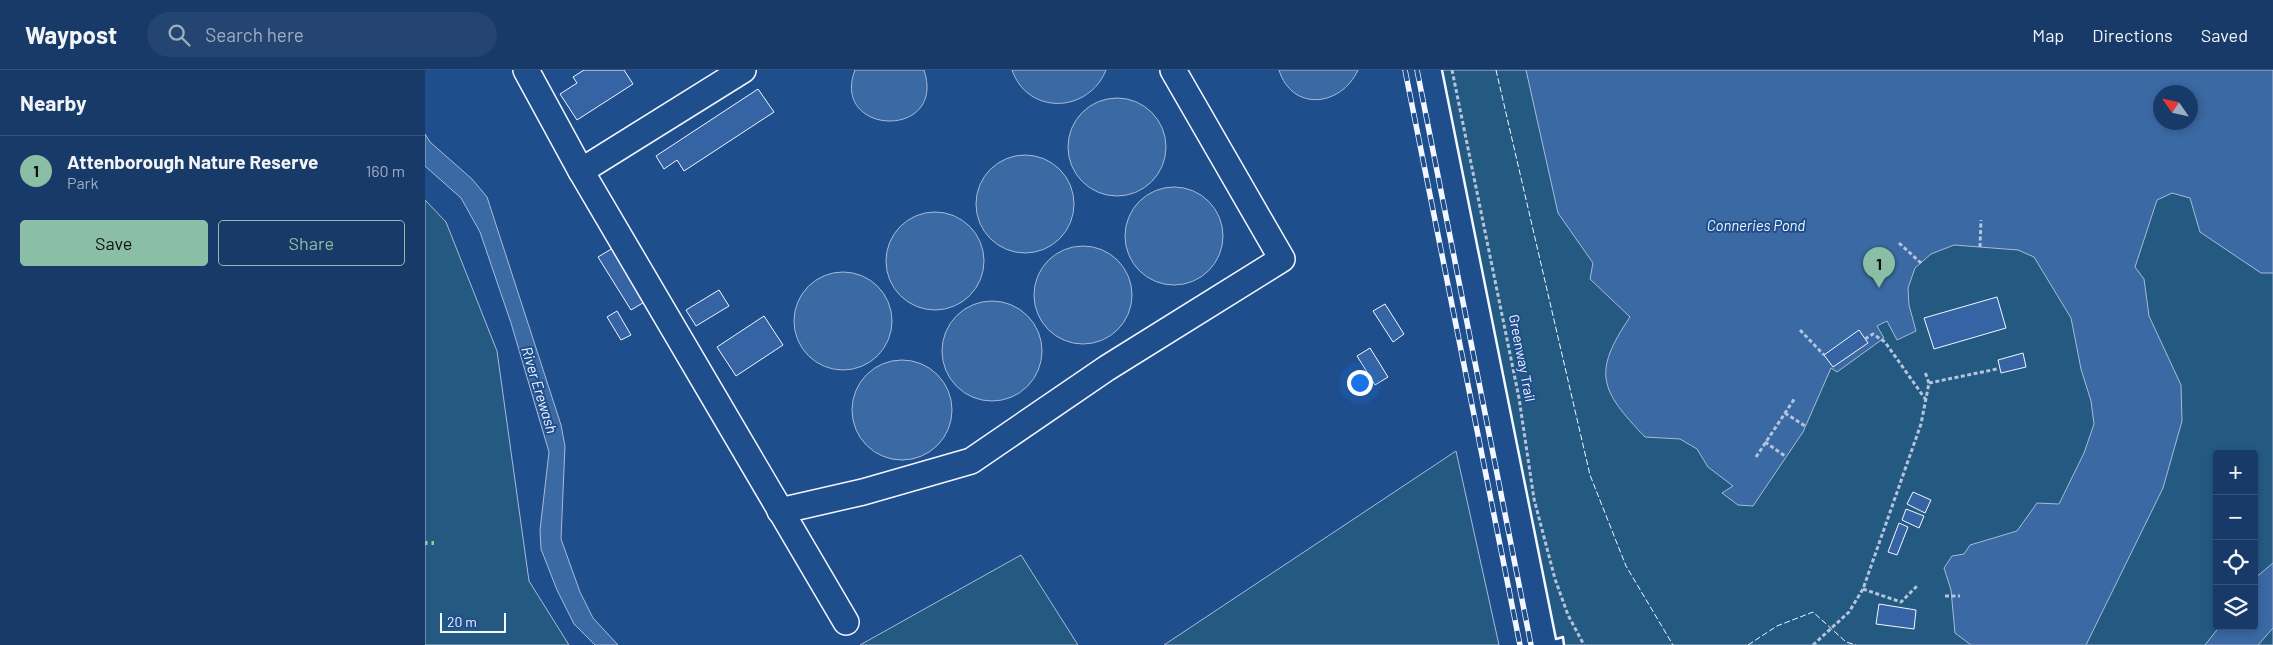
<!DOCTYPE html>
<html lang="en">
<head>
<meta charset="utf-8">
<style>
	body { margin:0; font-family:Barlow,sans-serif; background:#244571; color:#f1f3f6 }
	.controls { position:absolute; right:15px; bottom:15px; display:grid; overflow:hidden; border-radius:5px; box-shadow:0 2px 8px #0003 }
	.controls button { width:45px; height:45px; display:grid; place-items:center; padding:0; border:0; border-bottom:1px solid #36547d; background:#173a69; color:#f1f3f6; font:25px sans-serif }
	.compass { position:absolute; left:1728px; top:15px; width:45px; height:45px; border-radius:50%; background:#173a69; box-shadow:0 2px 8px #0003; rotate:304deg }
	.scale { position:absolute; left:15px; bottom:12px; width:66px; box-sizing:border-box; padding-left:5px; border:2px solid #f2f6ff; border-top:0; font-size:14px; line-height:18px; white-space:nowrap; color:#f2f6ff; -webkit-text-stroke:4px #1f4e8c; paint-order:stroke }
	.you { position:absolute; left:934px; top:312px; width:18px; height:18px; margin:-12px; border:4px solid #fff; border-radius:50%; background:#1a73e8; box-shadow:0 0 0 8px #1a73e833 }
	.badge { display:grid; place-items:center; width:32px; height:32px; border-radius:50%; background:#8abfa5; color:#111; font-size:16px; font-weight:700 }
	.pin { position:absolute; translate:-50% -41px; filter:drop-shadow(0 1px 2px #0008) }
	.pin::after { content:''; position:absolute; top:26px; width:18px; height:15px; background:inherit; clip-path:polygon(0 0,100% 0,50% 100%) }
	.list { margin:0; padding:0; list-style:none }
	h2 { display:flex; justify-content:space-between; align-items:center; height:65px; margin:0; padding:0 20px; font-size:21px }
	h2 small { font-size:16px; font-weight:400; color:#9eadc0 }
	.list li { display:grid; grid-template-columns:32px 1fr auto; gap:15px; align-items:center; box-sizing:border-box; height:70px; padding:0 20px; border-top:1px solid #36547d }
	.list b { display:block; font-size:19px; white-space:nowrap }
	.list p { margin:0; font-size:16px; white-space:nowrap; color:#9eadc0 }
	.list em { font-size:16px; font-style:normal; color:#9eadc0 }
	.actions { display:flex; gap:10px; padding:15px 20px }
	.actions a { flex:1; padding:11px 0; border:1px solid #8abfa5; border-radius:5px; text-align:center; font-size:18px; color:#8abfa5 }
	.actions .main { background:#8abfa5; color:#111 }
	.icon { flex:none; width:28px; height:28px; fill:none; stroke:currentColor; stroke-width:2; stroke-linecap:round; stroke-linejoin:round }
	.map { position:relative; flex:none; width:1848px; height:575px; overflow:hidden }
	header { display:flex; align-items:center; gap:30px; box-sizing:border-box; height:70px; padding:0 25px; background:#173a69; border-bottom:1px solid #36547d }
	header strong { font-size:24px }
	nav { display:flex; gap:28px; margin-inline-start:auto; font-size:18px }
	.search { width:350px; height:45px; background:#244571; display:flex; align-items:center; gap:12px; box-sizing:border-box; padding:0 18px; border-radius:28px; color:#9eadc0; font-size:19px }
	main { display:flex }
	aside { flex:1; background:#173a69 }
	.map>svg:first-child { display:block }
</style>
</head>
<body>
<header>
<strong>Waypost</strong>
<div class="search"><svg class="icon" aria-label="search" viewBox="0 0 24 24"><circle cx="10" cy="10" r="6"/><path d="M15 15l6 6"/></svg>Search here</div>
<nav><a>Map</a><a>Directions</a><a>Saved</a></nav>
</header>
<main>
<aside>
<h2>Nearby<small></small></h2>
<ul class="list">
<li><span class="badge">1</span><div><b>Attenborough Nature Reserve</b><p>Park</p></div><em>160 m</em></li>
</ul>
<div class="actions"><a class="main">Save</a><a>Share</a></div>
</aside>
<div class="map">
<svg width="1848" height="575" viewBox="0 0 1848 575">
	<rect width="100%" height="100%" fill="#1f4e8c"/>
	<g fill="#245a82" stroke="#a8bbd7" fill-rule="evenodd">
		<path d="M1017,0H1848V575H1139L1138,568L1131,569ZM1736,22H1766V52H1736ZM1792,384H1829V556H1792Z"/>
		<polygon points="0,130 21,152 72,281 104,511 144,575 0,575"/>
		<polygon points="1031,381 1074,575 739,575"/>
		<polygon points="596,485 653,575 435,575"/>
	</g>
	<g fill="#3b69a3" stroke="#a8bbd7" fill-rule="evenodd">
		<path d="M430,0H499C522,70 405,66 430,0Z"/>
		<path d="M587,0H681C664,43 603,46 587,0Z"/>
		<path d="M854,0H933C916,37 867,42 854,0Z"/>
		<path d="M1101,0H1848V203H1836L1775,162L1765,128L1747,123L1732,130L1710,197L1719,209L1724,246L1756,315L1757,351L1738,418L1661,575H1546L1530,563L1526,520L1519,498L1527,486L1539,484L1545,475L1592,461L1612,433L1634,434L1659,383L1669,354L1666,331L1656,299L1646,248L1609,187L1593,180L1529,175L1506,184L1490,198L1483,218L1484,235L1491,261L1472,270L1462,251L1452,256L1459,268L1412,302L1406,298L1378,362L1328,436L1313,435L1297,423L1308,416L1283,397L1272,379L1255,369L1220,367C1175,320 1167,303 1205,247L1165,209L1168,193L1133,143ZM1736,22H1766V52H1736Z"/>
		<circle cx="692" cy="77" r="49"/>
		<polygon points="0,64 5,72 47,109 62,127 136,355 140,376 136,469 155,522 168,548 193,575 170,575 149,554 132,520 116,479 115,460 124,382 86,253 55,162 36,128 0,96"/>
		<circle cx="600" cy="134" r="49"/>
		<circle cx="749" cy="166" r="49"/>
		<circle cx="510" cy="191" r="49"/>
		<circle cx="658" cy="225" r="49"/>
		<circle cx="418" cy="251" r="49"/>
		<circle cx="567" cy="281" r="50"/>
		<circle cx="477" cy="340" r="50"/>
		<polygon points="1848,493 1848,558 1833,575 1780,575 1795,556 1829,556 1829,509"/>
	</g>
	<g fill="#3563a3" stroke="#f2f6ff">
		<polygon points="159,0 199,0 208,14 152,50 135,24 152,13 148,7"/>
		<polygon points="333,19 349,42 259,101 252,90 239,99 231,86"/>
		<polygon points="188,178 221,231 206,240 173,187"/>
		<polygon points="294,220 304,236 271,256 261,240"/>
		<polygon points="1572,227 1581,258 1509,279 1499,248"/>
		<polygon points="960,234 979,264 968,272 948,241"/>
		<polygon points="192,241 206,265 196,270 182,247"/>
		<polygon points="339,246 358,275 311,306 292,277"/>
		<polygon points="1434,260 1443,273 1408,297 1399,285"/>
		<polygon points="945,278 963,307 950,315 932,286"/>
		<polygon points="1598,283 1601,297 1576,303 1573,290"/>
		<polygon points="1488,422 1506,430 1500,443 1482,434"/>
		<polygon points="1481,439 1499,446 1494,458 1477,450"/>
		<polygon points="1474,453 1483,457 1472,485 1463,482"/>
		<polygon points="1454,534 1491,540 1489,559 1451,554"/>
	</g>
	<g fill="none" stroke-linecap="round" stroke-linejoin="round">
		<g stroke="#f2f6ff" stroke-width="28">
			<g id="minor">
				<polyline points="101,0 156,101 421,552"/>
				<polyline points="156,101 318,0"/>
				<polyline points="355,441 438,422 546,391 682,298 857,189 748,0"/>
			</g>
		</g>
		<g stroke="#b3c4dc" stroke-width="3" stroke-dasharray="4 2.5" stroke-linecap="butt">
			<polyline points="1027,0 1094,328 1109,429 1130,509 1143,545 1159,575"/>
			<polyline points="1474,173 1496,193"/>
			<polyline points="1555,177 1556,150"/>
			<polyline points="1375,260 1399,285"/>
			<polyline points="1440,269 1448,264 1460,272 1501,330"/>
			<polyline points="1504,313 1572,299"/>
			<polyline points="1360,343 1380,356"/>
			<polyline points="1340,372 1360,386"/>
			<polyline points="1331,387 1370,328"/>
			<polyline points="1438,519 1476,532 1492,516"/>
			<polyline points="1520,526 1535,526"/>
			<polyline points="1388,575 1424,542 1438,519 1496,354 1504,313 1500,302"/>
		</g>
		<use href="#minor" stroke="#1f4e8c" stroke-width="25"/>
		<g stroke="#f2f6ff" stroke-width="5.5">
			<g id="rail">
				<polyline points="980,0 1095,575"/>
				<polyline points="992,0 1106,575"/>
			</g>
		</g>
		<use href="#rail" stroke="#1f4e8c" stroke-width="4" stroke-dasharray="11" stroke-linecap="butt"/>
		<polyline stroke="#97c8a6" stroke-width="4" stroke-dasharray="2.5 4" stroke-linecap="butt" points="0,473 9,473"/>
		<g stroke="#f2f6ff" stroke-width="1" stroke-dasharray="6 2.5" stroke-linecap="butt">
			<polyline points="1071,0 1165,405 1201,496 1248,575"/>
			<polyline points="1323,575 1352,556 1388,542 1421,572 1431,575"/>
		</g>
		<polyline stroke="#f2f6ff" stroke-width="2.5" points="1017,0 1131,569 1138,567 1139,575"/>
	</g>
	<g text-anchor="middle" stroke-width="4" stroke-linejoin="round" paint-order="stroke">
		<g font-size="14" fill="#f2f6ff" stroke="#1f4e8c">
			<text transform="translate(1097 288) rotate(79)" y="5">Greenway Trail</text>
		</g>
		<g font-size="15" font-style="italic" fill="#f2f6ff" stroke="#1f4e8c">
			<text x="1331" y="161">Conneries Pond</text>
			<text transform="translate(114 320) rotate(73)" y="5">River Erewash</text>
		</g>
	</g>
</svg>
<div class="controls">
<button>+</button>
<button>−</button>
<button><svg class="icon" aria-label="locate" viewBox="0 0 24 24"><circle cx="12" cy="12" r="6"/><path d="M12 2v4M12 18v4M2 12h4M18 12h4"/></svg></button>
<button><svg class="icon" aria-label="layers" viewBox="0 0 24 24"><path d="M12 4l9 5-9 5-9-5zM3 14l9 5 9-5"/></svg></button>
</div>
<svg class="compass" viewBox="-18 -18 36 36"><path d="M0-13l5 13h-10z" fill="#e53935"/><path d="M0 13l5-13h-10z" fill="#9eadc0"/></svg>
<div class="scale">20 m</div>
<div class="you"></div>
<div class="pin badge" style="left:1454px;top:218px">1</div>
</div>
</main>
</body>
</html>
